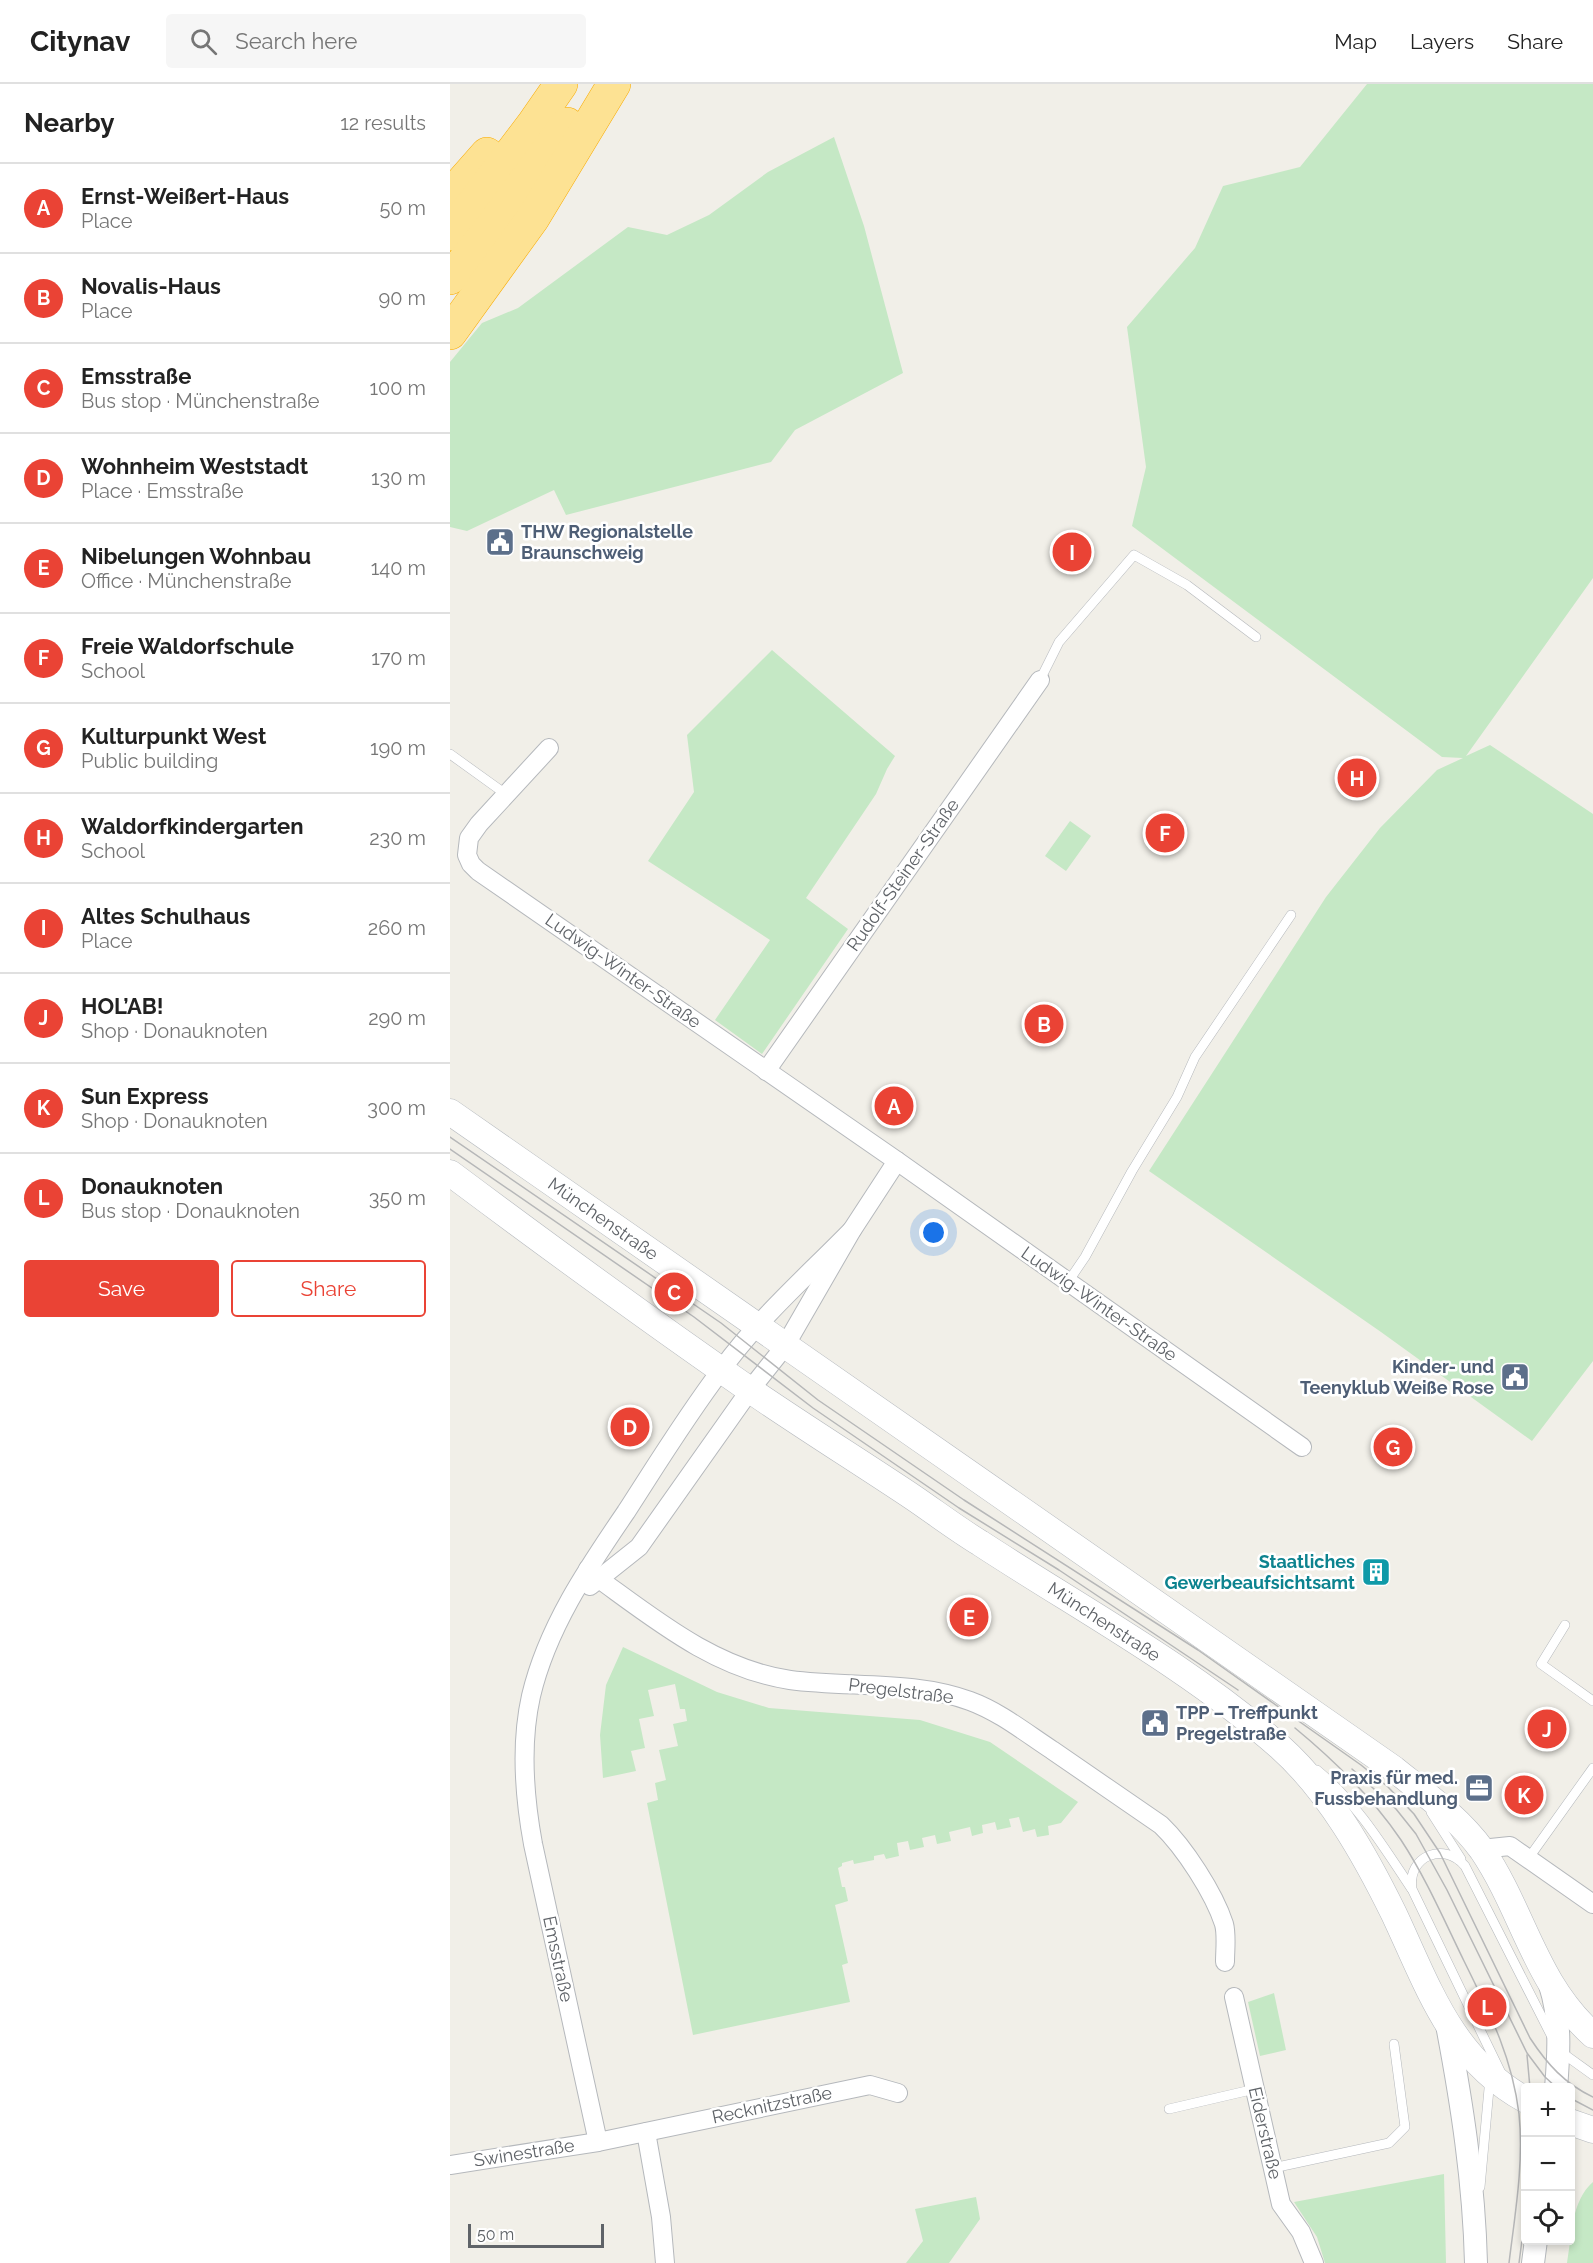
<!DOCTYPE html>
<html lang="en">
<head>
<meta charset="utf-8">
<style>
	body { margin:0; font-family:Raleway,sans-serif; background:#f6f6f6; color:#222 }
	.controls { position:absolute; right:18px; bottom:18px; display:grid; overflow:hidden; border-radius:6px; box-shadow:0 3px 9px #0003 }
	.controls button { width:54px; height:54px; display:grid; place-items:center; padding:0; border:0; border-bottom:2px solid #e0e0e0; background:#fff; color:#222; font:30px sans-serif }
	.scale { position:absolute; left:18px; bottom:15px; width:136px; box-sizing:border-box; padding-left:6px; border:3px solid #5f6368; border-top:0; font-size:16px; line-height:21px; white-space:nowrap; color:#5f6368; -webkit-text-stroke:4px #fff; paint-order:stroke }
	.you { position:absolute; left:484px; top:1149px; width:21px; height:21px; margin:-15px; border:4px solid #fff; border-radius:50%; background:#1a73e8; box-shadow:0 0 0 9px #1a73e833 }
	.badge { display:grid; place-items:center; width:39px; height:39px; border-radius:50%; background:#ea4335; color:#fff; font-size:20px; font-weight:700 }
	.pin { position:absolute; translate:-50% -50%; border:3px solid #fff; box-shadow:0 2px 6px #0006 }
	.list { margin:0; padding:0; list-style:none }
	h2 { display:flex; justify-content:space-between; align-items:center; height:78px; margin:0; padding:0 24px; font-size:26px }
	h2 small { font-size:20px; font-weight:400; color:#767676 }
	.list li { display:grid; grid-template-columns:39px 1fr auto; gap:18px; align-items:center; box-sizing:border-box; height:90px; padding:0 24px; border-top:2px solid #e0e0e0 }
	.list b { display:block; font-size:22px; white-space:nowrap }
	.list p { margin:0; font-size:20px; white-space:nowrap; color:#767676 }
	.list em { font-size:20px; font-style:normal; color:#767676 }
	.actions { display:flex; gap:12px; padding:18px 24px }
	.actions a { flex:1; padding:14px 0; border:2px solid #ea4335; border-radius:6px; text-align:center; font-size:21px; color:#ea4335 }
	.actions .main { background:#ea4335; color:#fff }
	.icon { flex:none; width:33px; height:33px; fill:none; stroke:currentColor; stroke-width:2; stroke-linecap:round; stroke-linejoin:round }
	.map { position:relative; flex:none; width:1143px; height:2179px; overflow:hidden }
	header { display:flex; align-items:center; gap:36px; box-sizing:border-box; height:84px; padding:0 30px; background:#fff; border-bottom:2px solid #e0e0e0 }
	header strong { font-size:28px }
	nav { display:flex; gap:33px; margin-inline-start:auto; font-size:21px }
	.search { width:420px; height:54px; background:#f6f6f6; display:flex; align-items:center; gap:15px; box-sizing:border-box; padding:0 21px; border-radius:6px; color:#767676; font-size:22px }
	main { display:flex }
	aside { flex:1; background:#fff }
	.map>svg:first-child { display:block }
</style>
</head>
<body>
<header>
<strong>Citynav</strong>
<div class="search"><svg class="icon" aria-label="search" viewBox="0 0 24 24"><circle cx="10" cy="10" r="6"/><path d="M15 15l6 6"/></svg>Search here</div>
<nav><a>Map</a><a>Layers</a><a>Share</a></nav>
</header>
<main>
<aside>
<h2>Nearby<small>12 results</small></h2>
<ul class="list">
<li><span class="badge">A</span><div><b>Ernst-Weißert-Haus</b><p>Place</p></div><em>50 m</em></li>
<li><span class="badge">B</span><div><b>Novalis-Haus</b><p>Place</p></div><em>90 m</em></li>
<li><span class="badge">C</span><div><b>Emsstraße</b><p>Bus stop · Münchenstraße</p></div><em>100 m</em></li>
<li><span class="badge">D</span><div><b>Wohnheim Weststadt</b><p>Place · Emsstraße</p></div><em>130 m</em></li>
<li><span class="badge">E</span><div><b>Nibelungen Wohnbau</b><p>Office · Münchenstraße</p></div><em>140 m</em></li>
<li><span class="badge">F</span><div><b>Freie Waldorfschule</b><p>School</p></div><em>170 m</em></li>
<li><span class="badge">G</span><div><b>Kulturpunkt West</b><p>Public building</p></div><em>190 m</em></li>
<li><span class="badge">H</span><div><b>Waldorfkindergarten</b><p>School</p></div><em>230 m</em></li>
<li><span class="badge">I</span><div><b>Altes Schulhaus</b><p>Place</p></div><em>260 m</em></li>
<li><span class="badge">J</span><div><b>HOL’AB!</b><p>Shop · Donauknoten</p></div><em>290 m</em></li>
<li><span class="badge">K</span><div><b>Sun Express</b><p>Shop · Donauknoten</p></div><em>300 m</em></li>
<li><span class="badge">L</span><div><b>Donauknoten</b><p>Bus stop · Donauknoten</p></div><em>350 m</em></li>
</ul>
<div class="actions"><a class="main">Save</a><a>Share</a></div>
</aside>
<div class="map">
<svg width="1143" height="2179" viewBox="0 0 1143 2179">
	<rect width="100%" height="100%" fill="#f1efe8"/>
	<g fill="#c5e8c5">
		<polygon points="917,0 1143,0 1143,494 1016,672 1040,661 1143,730 1143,1277 1082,1357 931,1248 699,1087 876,813 930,744 987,686 1013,674 992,673 682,442 696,383 677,243 745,164 773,102 850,83"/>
		<polygon points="384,53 414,142 453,289 345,346 321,378 116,431 104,406 17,447 0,443 0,278 32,239 68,224 178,143 217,151 259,131 318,88"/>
		<polygon points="322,566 445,672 437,685 426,710 356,814 398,845 312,970 265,936 320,856 198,777 244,708 237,651"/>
		<polygon points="620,737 641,752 616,787 595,772"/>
		<polygon points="173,1563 267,1608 319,1624 470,1636 540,1658 628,1718 611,1739 598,1742 599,1751 587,1753 585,1745 573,1748 569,1733 559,1735 561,1743 547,1746 545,1738 532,1741 533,1749 522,1752 520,1743 499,1748 501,1757 487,1760 485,1751 472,1754 474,1763 460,1766 458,1757 447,1759 449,1772 436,1775 434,1770 424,1772 424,1776 404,1780 403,1776 392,1779 392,1782 388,1784 392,1803 395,1803 398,1817 385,1821 398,1879 392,1881 400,1918 243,1951 197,1719 208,1716 205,1699 216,1696 209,1666 228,1662 223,1640 237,1637 235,1625 230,1625 225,1600 198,1606 204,1632 189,1635 195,1664 181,1667 186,1687 153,1694 150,1651 156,1601"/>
		<polygon points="824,1909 836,1966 810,1972 798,1918"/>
		<polygon points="994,2090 996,2179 875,2179 867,2153 844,2118"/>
		<path d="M1143,2098V2179H1117C1122,2152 1121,2117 1143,2098Z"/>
		<polygon points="526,2113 530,2135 499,2179 456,2179 473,2157 465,2125"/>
	</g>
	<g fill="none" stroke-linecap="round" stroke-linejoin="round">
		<g stroke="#b5b8bc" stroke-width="10">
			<g id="service">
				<polyline points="590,596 609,558 684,471 737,501 806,553"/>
				<polyline points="0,670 57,711"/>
				<polyline points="618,1198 635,1173 682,1087 727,1013 745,973 841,831"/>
				<polyline points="1115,1541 1091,1580 1143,1617"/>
				<path d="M867,1686C907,1719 933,1762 961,1804"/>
				<polyline points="981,1728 1011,1775"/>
				<polyline points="1078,1775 1143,1684"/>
				<polyline points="1111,1968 1143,1991"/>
				<path d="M1050,1987L962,1805C957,1772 994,1757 1015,1782L1101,1951"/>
				<polyline points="719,2025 805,2005"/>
				<polyline points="823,2084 939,2059 955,2043 944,1960"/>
				<polyline points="1030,2103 1040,1994"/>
			</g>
		</g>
		<g stroke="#b5b8bc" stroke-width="20">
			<g id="minor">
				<polyline points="99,664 29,740 19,754 17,771 21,780 28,787 447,1077 852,1363"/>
				<polyline points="316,987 590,596"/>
				<path d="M138,1485L149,1495C207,1537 266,1585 340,1596C400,1604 463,1596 520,1617C550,1628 576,1649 602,1666C638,1691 675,1716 711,1741C734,1763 764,1809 774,1840C777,1851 775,1866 775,1878"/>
				<polyline points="140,1502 189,1463 300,1306 335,1262 402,1146 447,1077"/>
				<polyline points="1031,1765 1060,1762 1143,1820"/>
				<polyline points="784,1913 831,2120 851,2148 864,2179"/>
				<polyline points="196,2048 211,2133 215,2179"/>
				<path d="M148,2058L83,1760C74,1711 70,1661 81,1612C97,1544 137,1485 176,1428C207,1380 237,1331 272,1285C309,1234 358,1191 402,1146"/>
				<polyline points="0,2081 148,2058 420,2001 448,2009"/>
			</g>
		</g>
		<g stroke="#b5b8bc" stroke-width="24">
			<g id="tertiary">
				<path d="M1100,1901C1111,1935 1109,1969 1106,2004"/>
				<path d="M997,1941C1012,2020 1024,2098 1026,2179"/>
				<polyline points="1083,2179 1086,2156"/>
			</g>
		</g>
		<g stroke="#b6babf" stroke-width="27">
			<g id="secondary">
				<path d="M0,1028L944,1685C975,1710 1009,1734 1032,1766C1074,1828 1084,1898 1143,1951"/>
				<path d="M0,1089C99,1163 199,1236 300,1306C354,1343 410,1378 464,1414C486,1429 507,1445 530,1459C631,1525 739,1583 830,1663C879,1707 915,1771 944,1830C978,1902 1001,1975 1076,2016"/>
				<polyline points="1120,2038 1143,2046"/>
			</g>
		</g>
		<g stroke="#f9ab00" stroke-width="34">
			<g id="motorway">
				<polyline points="0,112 37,70"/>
				<polyline points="0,150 84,39 111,0"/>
				<polyline points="0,194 34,153 117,40"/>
				<polyline points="0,249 83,134 164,0"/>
			</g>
		</g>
		<use href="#service" stroke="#fff" stroke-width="9"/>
		<use href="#minor" stroke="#fff" stroke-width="18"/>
		<use href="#tertiary" stroke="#fff" stroke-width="22"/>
		<use href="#secondary" stroke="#fff" stroke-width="26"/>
		<use href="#motorway" stroke="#fde293" stroke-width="33"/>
		<g stroke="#b6b7b8" stroke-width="1.5">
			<path d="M0,1053L271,1239L368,1316L514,1416L748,1566L911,1681L938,1703L964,1730L990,1769L1080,1954C1097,1980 1115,2000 1143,2013"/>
			<polyline points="0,1065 244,1233 363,1324 509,1424 609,1486 788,1606"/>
			<path d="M845,1644C885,1677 922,1713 951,1756C976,1794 994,1836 1014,1877C1039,1928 1062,1972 1069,2030C1074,2079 1065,2130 1059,2179"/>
			<polyline points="902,1685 946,1725 966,1750 997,1806 1077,1969 1095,1993 1107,2004"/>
			<polyline points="1077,1971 1080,2004"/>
			<polyline points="1120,2014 1143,2026"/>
			<polyline points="1069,2179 1076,2125"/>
		</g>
	</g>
	<defs>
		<g id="civic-square" transform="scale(1.5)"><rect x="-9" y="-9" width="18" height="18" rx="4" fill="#5c6f8a" stroke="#fff"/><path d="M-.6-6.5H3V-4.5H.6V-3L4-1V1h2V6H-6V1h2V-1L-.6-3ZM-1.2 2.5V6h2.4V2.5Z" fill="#fff"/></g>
		<g id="building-square" transform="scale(1.5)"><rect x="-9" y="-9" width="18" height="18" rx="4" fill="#0f9aa8" stroke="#fff"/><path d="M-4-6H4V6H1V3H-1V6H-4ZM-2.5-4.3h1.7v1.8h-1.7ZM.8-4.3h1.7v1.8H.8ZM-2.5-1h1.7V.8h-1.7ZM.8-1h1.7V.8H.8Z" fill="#fff"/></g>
		<g id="office-square" transform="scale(1.5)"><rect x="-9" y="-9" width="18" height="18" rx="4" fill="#5c6f8a" stroke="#fff"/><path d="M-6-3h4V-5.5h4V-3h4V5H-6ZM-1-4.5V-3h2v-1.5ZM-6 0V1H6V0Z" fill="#fff"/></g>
	</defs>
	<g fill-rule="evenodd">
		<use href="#civic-square" x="50" y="458"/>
		<use href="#civic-square" x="1065" y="1293"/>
		<use href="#building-square" x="926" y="1488"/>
		<use href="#civic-square" x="705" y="1639"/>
		<use href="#office-square" x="1029" y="1704"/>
	</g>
	<g text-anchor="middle" stroke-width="5" stroke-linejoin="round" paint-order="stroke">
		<g font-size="18" font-weight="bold" fill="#4e5e75" stroke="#fff" text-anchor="start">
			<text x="71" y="454">THW Regionalstelle<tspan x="71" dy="21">Braunschweig</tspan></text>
			<text x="1044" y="1289" text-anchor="end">Kinder- und<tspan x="1044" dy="21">Teenyklub Weiße Rose</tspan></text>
			<text x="726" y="1635">TPP – Treffpunkt<tspan x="726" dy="21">Pregelstraße</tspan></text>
			<text x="1008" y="1700" text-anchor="end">Praxis für med.<tspan x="1008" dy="21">Fussbehandlung</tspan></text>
		</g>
		<g font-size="18" fill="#5f6368" stroke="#fff">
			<text transform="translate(453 791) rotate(-55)" y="6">Rudolf-Steiner-Straße</text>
			<text transform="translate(173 887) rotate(35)" y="6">Ludwig-Winter-Straße</text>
			<text transform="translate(153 1135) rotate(35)" y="6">Münchenstraße</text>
			<text transform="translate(649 1220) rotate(35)" y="6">Ludwig-Winter-Straße</text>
			<text transform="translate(654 1538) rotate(33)" y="6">Münchenstraße</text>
			<text transform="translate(451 1607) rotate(7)" y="6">Pregelstraße</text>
			<text transform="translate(108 1875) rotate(78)" y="6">Emsstraße</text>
			<text transform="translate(322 2021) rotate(-12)" y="6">Recknitzstraße</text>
			<text transform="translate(815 2049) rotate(77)" y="6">Eiderstraße</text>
			<text transform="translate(74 2069) rotate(-9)" y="6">Swinestraße</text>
		</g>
		<g font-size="18" font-weight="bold" fill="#0d838f" stroke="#fff" text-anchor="end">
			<text x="905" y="1484">Staatliches<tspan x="905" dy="21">Gewerbeaufsichtsamt</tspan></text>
		</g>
	</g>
</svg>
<div class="controls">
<button>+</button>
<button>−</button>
<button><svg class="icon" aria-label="locate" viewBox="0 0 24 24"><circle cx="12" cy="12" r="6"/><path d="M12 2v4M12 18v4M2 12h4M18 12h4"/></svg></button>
</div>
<div class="scale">50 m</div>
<div class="you"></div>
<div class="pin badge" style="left:444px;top:1022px">A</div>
<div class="pin badge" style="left:594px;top:940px">B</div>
<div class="pin badge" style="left:224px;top:1208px">C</div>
<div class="pin badge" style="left:180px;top:1343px">D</div>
<div class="pin badge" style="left:519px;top:1533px">E</div>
<div class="pin badge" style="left:715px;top:749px">F</div>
<div class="pin badge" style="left:943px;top:1363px">G</div>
<div class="pin badge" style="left:907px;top:694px">H</div>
<div class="pin badge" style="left:622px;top:468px">I</div>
<div class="pin badge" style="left:1097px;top:1645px">J</div>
<div class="pin badge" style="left:1074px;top:1711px">K</div>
<div class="pin badge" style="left:1037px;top:1923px">L</div>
</div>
</main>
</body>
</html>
